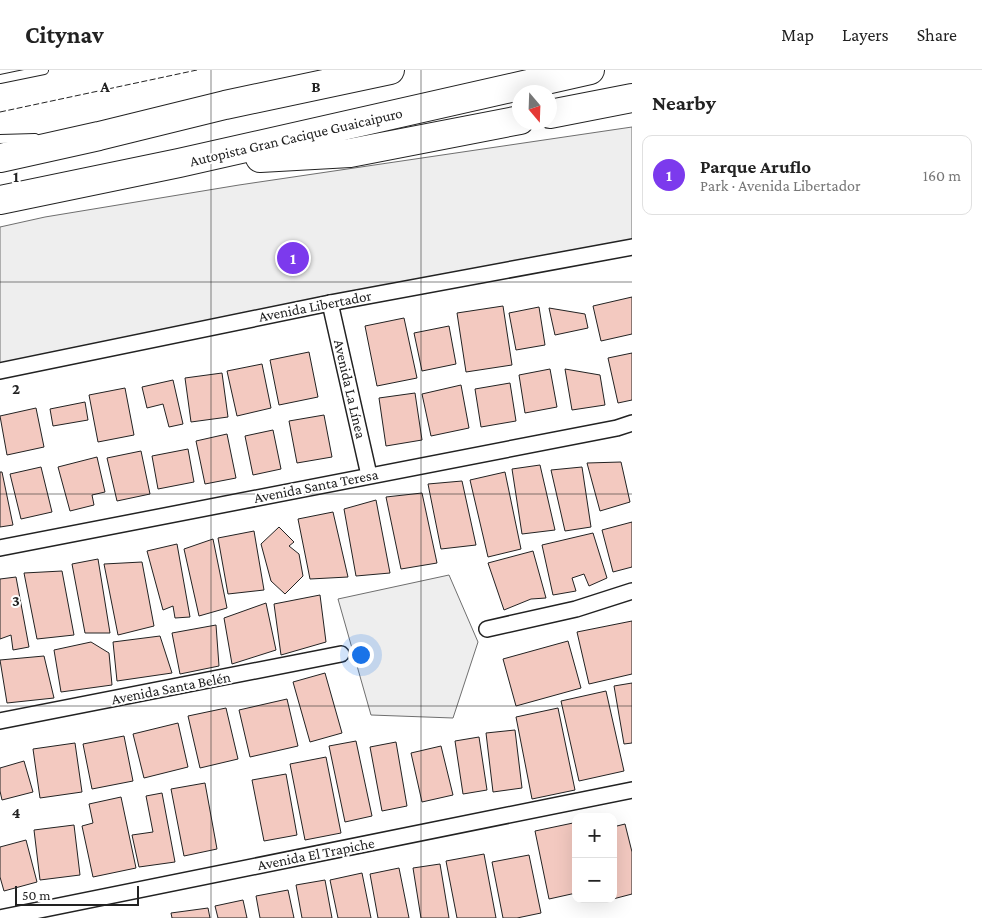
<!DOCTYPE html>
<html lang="en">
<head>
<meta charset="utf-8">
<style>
	body { margin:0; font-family:"Crimson Pro",serif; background:#f2f2f2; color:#222 }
	.controls { position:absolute; right:15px; bottom:15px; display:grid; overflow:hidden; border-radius:10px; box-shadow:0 5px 20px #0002 }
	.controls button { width:45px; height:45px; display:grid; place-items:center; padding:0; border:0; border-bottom:1px solid #e0e0e0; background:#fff; color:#222; font:25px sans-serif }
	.compass { position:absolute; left:512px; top:15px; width:45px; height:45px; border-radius:50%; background:#fff; box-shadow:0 5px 20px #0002; rotate:161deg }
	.scale { position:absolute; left:15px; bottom:12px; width:124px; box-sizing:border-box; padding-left:5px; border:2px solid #222; border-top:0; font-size:14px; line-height:18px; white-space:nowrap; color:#222; -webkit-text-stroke:4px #fff; paint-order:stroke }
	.you { position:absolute; left:360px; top:584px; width:18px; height:18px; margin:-12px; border:4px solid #fff; border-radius:50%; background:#1a73e8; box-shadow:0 0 0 8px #1a73e833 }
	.badge { display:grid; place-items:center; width:32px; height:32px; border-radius:50%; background:#7c3aed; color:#fff; font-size:16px; font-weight:700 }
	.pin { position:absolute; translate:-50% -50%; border:2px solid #fff; box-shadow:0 1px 5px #0006 }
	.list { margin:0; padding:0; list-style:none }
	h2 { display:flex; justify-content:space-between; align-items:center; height:65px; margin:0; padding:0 20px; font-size:21px }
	h2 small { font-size:16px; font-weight:400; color:#767676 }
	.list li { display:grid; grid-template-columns:32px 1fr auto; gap:15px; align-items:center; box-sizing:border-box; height:80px; margin:0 10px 10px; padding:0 10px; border:1px solid #e0e0e0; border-radius:10px }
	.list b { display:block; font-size:19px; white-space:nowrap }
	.list p { margin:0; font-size:16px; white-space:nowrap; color:#767676 }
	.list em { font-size:16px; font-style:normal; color:#767676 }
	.map { position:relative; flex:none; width:632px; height:848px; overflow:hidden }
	header { display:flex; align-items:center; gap:30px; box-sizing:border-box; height:70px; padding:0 25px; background:#fff; border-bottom:1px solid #e0e0e0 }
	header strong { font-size:24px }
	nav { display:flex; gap:28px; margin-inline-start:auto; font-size:18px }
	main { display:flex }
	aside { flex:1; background:#fff }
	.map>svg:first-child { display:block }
</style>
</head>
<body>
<header>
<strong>Citynav</strong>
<nav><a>Map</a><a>Layers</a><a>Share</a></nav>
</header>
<main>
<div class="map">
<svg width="632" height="848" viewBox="0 0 632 848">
	<rect width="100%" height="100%" fill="#fff"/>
	<g fill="#eee" stroke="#6f6f6f">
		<polygon points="632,57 632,177 0,295 0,157 45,147 239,115"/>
		<polygon points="449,505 478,572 453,648 371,645 338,529"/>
	</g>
	<g fill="#f3c9c0" stroke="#222">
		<polygon points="632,227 632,264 601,271 593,236"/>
		<polygon points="503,236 512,295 466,302 457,243"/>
		<polygon points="539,237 545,275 516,280 509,243"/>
		<polygon points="549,238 585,244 588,258 555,265"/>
		<polygon points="404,248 417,308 377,316 365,256"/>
		<polygon points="449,256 456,294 422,301 414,263"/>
		<polygon points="309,282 318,327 279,335 270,290"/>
		<polygon points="632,283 632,330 618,333 608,288"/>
		<polygon points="262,294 271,338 237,346 227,301"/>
		<polygon points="550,299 557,337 525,343 519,305"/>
		<polygon points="565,299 600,305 605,335 572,340"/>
		<polygon points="222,303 228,347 191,352 185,308"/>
		<polygon points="173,310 183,354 169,357 163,334 147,338 142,317"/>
		<polygon points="510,313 516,351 481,357 475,319"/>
		<polygon points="461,315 469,358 431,366 422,324"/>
		<polygon points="125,318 134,365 98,372 89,325"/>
		<polygon points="415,323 422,370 386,376 379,328"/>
		<polygon points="85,332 88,350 53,356 50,339"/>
		<polygon points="36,338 44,377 7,385 0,346"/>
		<polygon points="324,345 332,387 297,393 289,351"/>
		<polygon points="273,360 281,399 253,405 245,366"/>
		<polygon points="227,364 236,408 205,414 196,371"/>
		<polygon points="188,379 194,412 158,419 152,386"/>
		<polygon points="141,381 150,424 117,431 107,388"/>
		<polygon points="97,387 105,422 92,425 94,435 70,441 58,397"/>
		<polygon points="621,392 630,432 600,441 587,393"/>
		<polygon points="540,395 555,460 522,464 512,399"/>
		<polygon points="41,397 52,442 21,449 10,404"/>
		<polygon points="582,397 591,457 565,461 551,400"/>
		<polygon points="0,402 2,402 13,455 0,457"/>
		<polygon points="505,402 521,479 488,487 470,410"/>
		<polygon points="462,411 476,475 441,479 428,414"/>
		<polygon points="422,423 437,493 401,499 386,427"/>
		<polygon points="376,430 390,503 356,506 344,439"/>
		<polygon points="333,442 348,507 310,509 298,449"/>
		<polygon points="632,452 632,497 613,502 602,460"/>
		<polygon points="279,457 294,472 289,476 299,484 303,506 285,524 271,511 261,474"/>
		<polygon points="254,461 264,520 228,524 218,468"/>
		<polygon points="593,463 607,508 589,516 584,504 572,508 576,521 553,525 542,475"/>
		<polygon points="213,469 227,538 199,546 184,479"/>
		<polygon points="177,474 190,547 175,548 173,536 163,540 147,481"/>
		<polygon points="533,481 546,528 531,529 504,540 488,493"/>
		<polygon points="98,489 110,563 85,563 72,494"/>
		<polygon points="142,492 154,556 118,565 104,494"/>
		<polygon points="62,501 74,565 37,569 24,503"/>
		<polygon points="16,507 29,577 13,580 11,565 0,569 0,509"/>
		<polygon points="320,525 326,572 281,585 274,534"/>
		<polygon points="266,533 276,580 232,594 224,548"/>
		<polygon points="632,551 632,604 589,614 577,562"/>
		<polygon points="216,555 219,596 180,604 172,563"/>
		<polygon points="160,566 172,603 117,611 113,572"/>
		<polygon points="568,571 581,618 516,636 503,589"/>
		<polygon points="91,572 109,583 112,615 61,622 54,580"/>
		<polygon points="44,586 54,628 7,633 0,590"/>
		<polygon points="325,603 342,663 310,672 293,612"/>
		<polygon points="632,613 632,673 624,674 614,616"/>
		<polygon points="606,621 624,701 579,711 561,631"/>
		<polygon points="287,629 298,676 250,687 239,640"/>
		<polygon points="226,638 238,689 200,698 188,646"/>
		<polygon points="558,638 575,720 532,729 516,647"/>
		<polygon points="178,653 188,697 144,708 133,664"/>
		<polygon points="515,660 522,718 493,722 486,663"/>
		<polygon points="124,666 133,711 92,719 83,674"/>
		<polygon points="479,667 487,720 463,724 455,671"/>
		<polygon points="356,671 372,746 345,752 329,676"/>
		<polygon points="396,672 407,736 382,741 370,677"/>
		<polygon points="75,673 82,722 40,728 33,679"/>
		<polygon points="441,676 453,725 422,732 411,683"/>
		<polygon points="326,687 341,763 305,770 290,694"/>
		<polygon points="24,691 33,722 2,730 0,721 0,698"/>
		<polygon points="286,704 297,765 264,771 252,710"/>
		<polygon points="205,713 217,779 184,786 171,719"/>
		<polygon points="162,723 175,792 139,797 132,765 153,762 146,726"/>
		<polygon points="121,727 136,798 93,807 82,756 93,753 89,734"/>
		<polygon points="573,753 576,767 576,823 549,829 535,761"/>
		<polygon points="625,754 632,782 632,824 613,829 613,757"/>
		<polygon points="74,755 80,805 40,810 34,760"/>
		<polygon points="26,770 37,812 4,821 0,807 0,777"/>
		<polygon points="484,784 496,848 457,848 446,791"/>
		<polygon points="529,785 541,843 517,848 503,848 492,792"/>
		<polygon points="440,794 449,848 421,848 413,798"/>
		<polygon points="399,798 409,848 378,848 370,804"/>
		<polygon points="362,803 371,848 338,848 330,810"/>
		<polygon points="325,810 332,848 302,848 296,815"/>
		<polygon points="288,820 294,848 260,848 256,826"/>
		<polygon points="243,830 247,848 218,848 215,836"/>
		<polygon points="208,838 210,848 172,848 171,843"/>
	</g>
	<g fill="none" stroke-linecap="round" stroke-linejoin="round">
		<g stroke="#222" stroke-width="10">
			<g id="lane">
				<polyline points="0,9 44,0"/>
				<polyline points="0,69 35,68"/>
			</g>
		</g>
		<g stroke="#222" stroke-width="18">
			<g id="street">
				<polyline points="330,233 369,405"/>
				<polyline points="0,301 330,233 632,177"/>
				<polyline points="0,478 617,358 632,353"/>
				<polyline points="487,559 576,539 632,521"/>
				<polyline points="0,651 341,584"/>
				<polyline points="0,848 632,720"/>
			</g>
		</g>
		<g stroke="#222" stroke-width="30">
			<g id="highway">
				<polyline points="550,44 632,28"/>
				<polyline points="0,88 99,66 225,35 390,0"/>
				<polyline points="260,88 350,83 520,50"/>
				<polyline points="0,130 179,93 590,0"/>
			</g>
		</g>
		<use href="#lane" stroke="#fff" stroke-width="8"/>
		<use href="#street" stroke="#fff" stroke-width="15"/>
		<use href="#highway" stroke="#fff" stroke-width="28"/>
		<polyline stroke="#222" stroke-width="1" stroke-dasharray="6 2.5" stroke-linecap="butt" points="0,42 197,0"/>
	</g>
	<path fill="none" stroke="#222" stroke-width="1" stroke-opacity="0.55" d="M211,0V848M421,0V848M0,212H632M0,424H632M0,636H632"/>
	<g text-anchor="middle" stroke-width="4" stroke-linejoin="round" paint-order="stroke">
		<g font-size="15" fill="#222" stroke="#fff">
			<text transform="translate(296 67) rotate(-13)" y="5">Autopista Gran Cacique Guaicaipuro</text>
			<text transform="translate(315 236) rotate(-11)" y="5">Avenida Libertador</text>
			<text transform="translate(350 319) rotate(77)" y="5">Avenida La Línea</text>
			<text transform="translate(316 416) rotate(-11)" y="5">Avenida Santa Teresa</text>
			<text transform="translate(171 618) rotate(-11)" y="5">Avenida Santa Belén</text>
			<text transform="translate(316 784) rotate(-11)" y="5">Avenida El Trapiche</text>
		</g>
	</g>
	<g font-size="16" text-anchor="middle" font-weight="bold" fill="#222" stroke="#fff" stroke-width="4" stroke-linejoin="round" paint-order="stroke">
		<text x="105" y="22">A</text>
		<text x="316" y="22">B</text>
		<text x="16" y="112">1</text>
		<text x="16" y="324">2</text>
		<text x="16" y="536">3</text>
		<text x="16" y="748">4</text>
	</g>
</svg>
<div class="controls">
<button>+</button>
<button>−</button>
</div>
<svg class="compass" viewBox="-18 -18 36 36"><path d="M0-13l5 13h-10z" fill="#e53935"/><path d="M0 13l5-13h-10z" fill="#767676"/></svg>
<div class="scale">50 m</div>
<div class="you"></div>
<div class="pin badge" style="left:293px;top:188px">1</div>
</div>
<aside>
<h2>Nearby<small></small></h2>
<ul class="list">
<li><span class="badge">1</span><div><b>Parque Aruflo</b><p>Park · Avenida Libertador</p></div><em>160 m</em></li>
</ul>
</aside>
</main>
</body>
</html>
